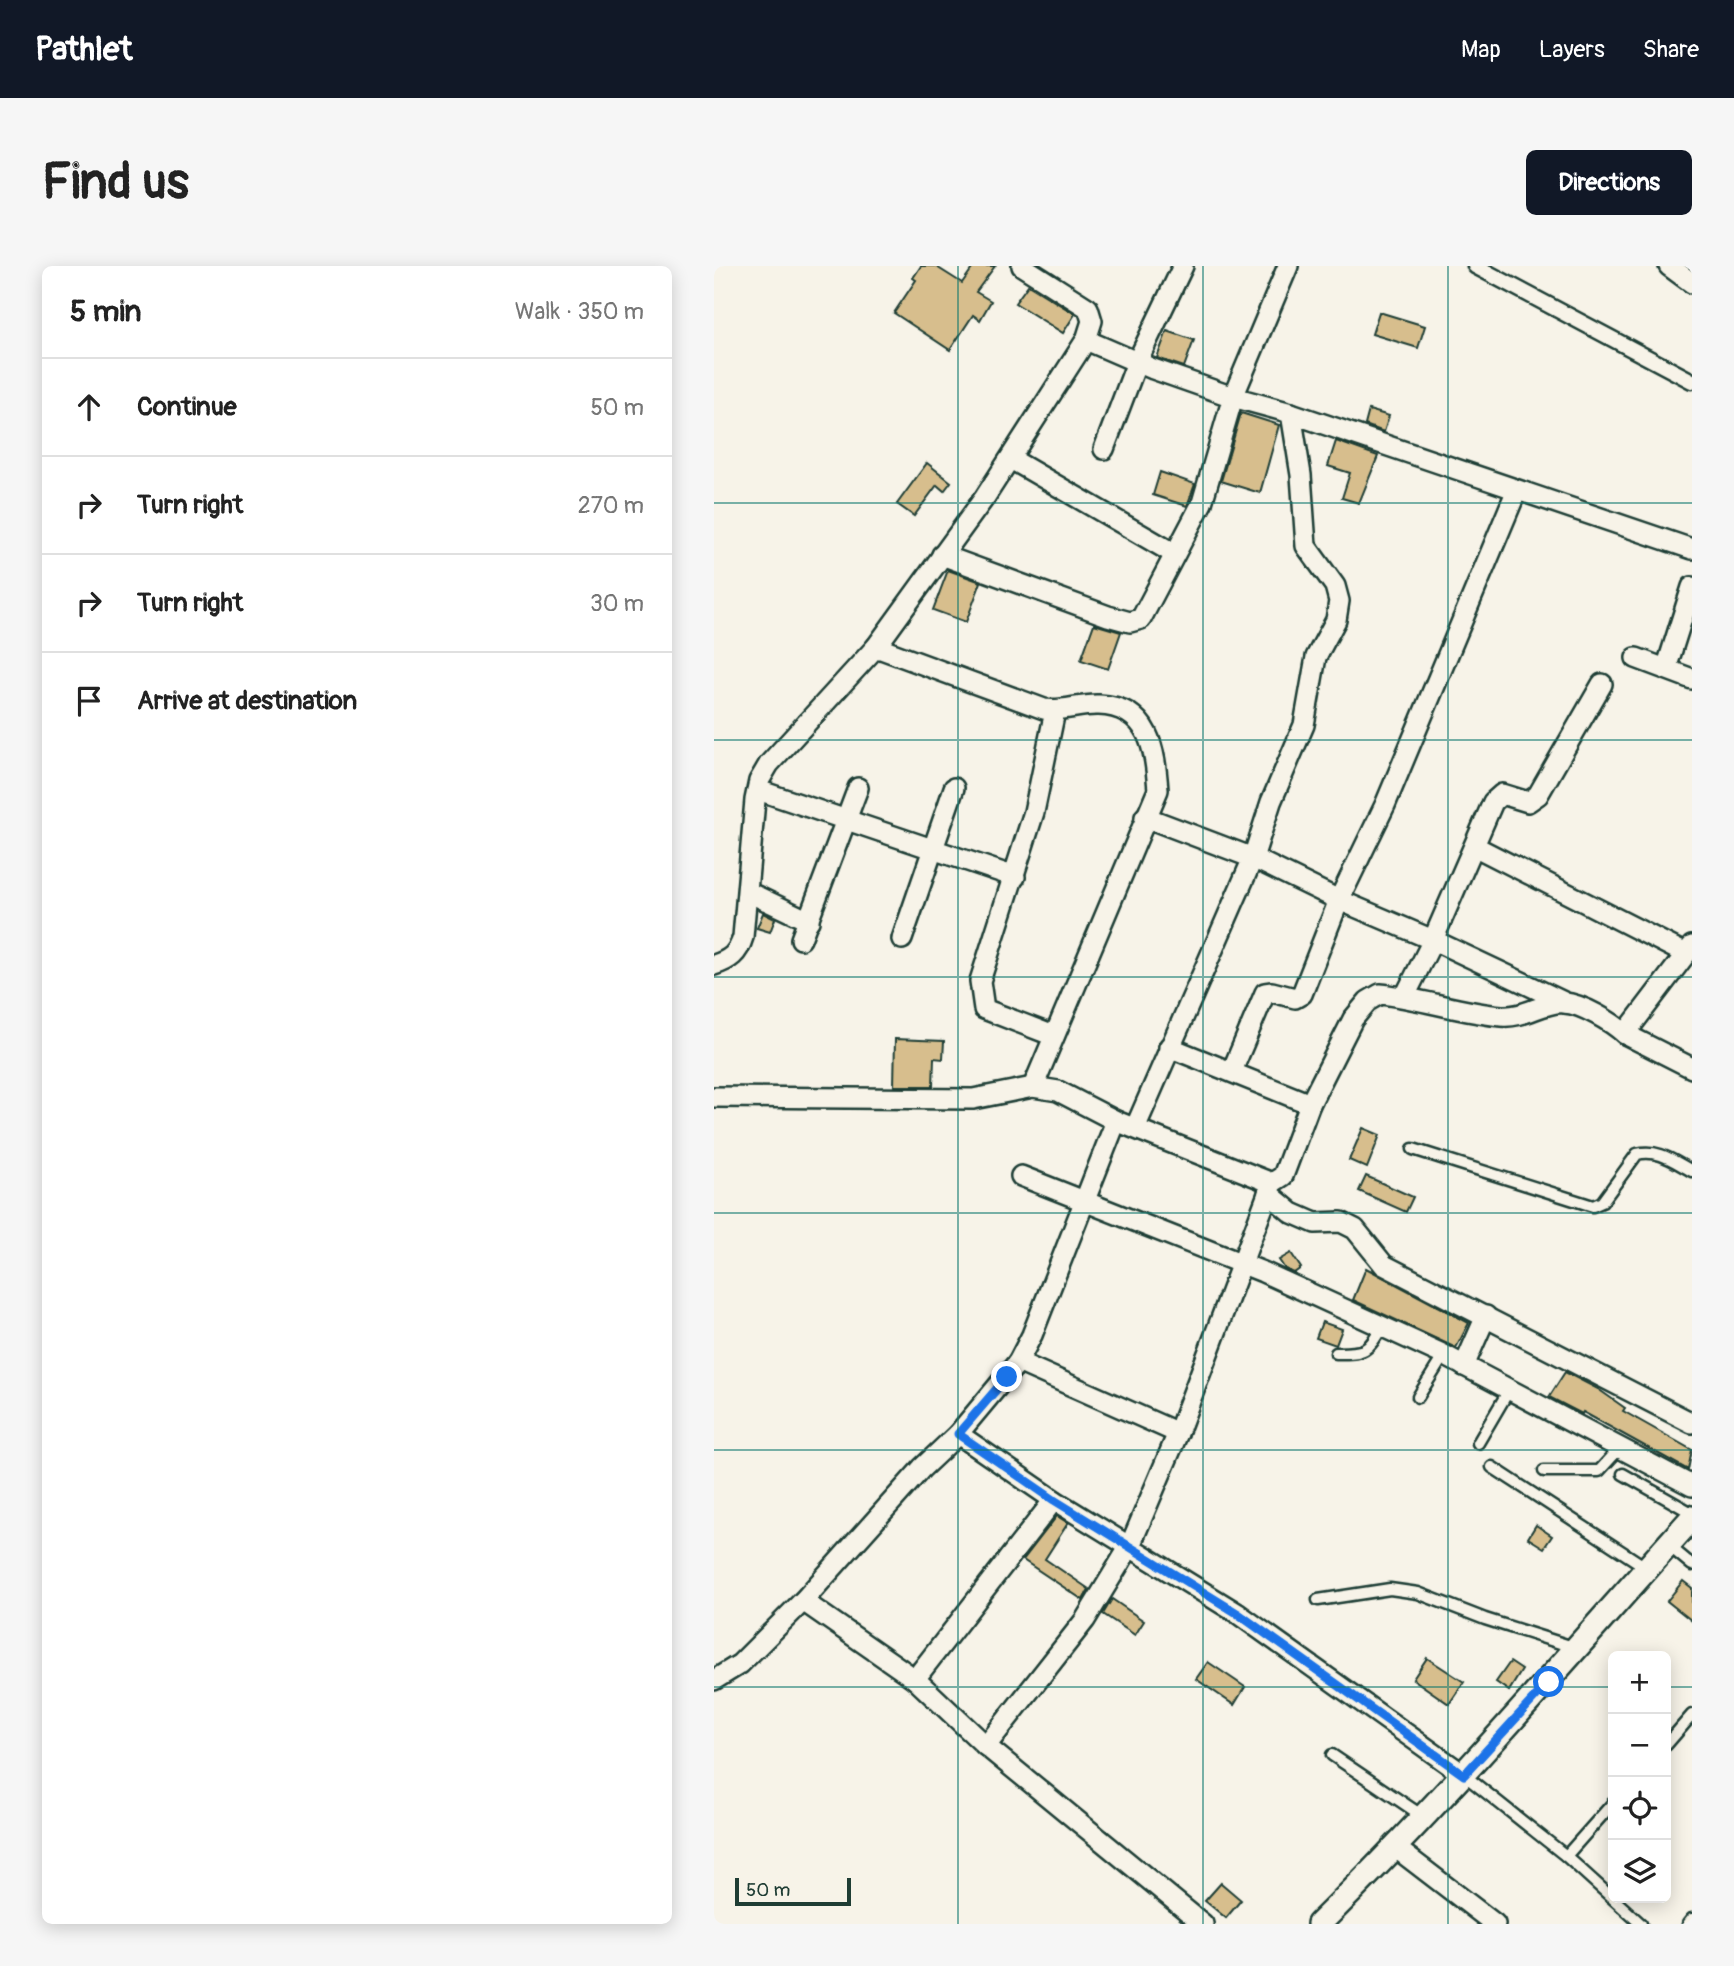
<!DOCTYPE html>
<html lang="en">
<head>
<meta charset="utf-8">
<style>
	body { margin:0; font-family:Pangolin,sans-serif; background:#f6f6f6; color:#222 }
	.controls { position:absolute; right:21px; bottom:21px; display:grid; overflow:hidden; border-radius:10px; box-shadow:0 4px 18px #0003 }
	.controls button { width:63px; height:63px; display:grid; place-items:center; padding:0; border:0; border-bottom:2px solid #e0e0e0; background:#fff; color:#222; font:35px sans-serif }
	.scale { position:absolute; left:21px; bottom:18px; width:116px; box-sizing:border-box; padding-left:7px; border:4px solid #1f3d34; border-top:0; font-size:19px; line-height:24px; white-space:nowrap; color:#1f3d34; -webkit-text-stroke:5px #f7f3e8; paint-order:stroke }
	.stop { position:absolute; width:21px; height:21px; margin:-16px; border:5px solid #1a73e8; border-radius:50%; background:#fff }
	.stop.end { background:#1a73e8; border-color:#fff; box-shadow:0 2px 7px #0008 }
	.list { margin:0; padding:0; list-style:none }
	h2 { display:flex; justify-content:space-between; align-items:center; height:91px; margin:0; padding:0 28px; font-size:30px }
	h2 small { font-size:23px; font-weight:400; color:#767676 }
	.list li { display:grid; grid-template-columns:46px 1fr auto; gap:21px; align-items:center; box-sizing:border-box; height:98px; padding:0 28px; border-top:2px solid #e0e0e0 }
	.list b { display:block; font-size:26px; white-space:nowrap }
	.list em { font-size:23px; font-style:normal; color:#767676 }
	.icon { flex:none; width:38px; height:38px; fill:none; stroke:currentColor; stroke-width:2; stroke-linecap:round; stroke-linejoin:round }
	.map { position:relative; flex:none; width:978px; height:1658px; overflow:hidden; border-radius:10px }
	header { display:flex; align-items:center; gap:42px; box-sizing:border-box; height:98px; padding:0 35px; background:#111827; color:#fff }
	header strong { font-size:33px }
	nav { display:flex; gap:38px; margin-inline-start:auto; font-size:24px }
	.intro { display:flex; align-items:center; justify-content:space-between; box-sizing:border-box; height:168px; padding:0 42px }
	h1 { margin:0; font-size:49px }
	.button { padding:18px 32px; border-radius:10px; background:#111827; color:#fff; font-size:24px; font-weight:700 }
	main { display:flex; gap:42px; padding:0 42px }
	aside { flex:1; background:#fff; border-radius:10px; box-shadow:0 4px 18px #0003 }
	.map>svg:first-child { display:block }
</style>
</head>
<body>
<header>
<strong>Pathlet</strong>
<nav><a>Map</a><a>Layers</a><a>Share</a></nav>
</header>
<div class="intro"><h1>Find us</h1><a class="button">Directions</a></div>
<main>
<aside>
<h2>5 min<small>Walk · 350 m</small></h2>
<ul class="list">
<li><svg class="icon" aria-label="ahead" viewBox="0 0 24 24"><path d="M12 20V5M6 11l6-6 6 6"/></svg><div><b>Continue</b></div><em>50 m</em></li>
<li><svg class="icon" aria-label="right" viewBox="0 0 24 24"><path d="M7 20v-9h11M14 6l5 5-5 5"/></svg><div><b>Turn right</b></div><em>270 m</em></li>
<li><svg class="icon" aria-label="right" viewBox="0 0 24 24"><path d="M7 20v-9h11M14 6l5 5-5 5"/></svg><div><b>Turn right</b></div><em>30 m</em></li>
<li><svg class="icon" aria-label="arrive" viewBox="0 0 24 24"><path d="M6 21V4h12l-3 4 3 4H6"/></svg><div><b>Arrive at destination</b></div></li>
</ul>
</aside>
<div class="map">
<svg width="978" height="1658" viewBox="0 0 978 1658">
	<rect width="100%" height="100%" fill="#f7f3e8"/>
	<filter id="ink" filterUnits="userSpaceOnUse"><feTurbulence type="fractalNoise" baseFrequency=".0143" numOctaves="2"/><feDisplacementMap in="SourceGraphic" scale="14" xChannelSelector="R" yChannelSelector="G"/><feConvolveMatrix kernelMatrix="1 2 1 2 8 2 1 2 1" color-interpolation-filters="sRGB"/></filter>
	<g filter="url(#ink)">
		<g fill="#d7be8d" stroke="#1f3d34" stroke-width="2">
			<polygon points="207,0 221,0 248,17 260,0 281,0 262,26 277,35 266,54 259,49 236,84 180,47 202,14 199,12"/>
			<polygon points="314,19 361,48 349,67 301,37"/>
			<polygon points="665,46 711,60 704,82 658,68"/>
			<polygon points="453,65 480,74 470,101 443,92"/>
			<polygon points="655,144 675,150 670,166 651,159"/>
			<polygon points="527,147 565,159 546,227 507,215"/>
			<polygon points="622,175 664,190 645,237 628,232 636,207 614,200"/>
			<polygon points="213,197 237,216 230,225 223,219 200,250 183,238"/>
			<polygon points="446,206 481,218 473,240 439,229"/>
			<polygon points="234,304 267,316 252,356 219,344"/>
			<polygon points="380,358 407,366 394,403 367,394"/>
			<polygon points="49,647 61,653 56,666 43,662"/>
			<polygon points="181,773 230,775 229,793 220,792 219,820 180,820"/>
			<polygon points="649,862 666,869 653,902 635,894"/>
			<polygon points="652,910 699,931 692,946 645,925"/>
			<polygon points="577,987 587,1002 580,1007 571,1003 565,994"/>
			<polygon points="652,1002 755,1057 742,1082 639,1034"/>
			<polygon points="608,1056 628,1063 622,1079 602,1072"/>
			<polygon points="851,1106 884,1123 911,1142 909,1145 978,1184 974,1204 869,1146 868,1148 835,1131"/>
			<polygon points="343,1250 354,1257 331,1293 375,1323 369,1334 309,1294"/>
			<polygon points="822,1259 838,1270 830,1282 814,1272"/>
			<polygon points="969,1315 978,1322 978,1355 953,1335"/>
			<polygon points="398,1333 430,1355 421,1369 389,1348"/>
			<polygon points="713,1392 750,1416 735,1438 699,1413"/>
			<polygon points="494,1396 531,1421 520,1439 482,1413"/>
			<polygon points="796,1396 808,1404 795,1425 782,1416"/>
			<polygon points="507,1617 527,1634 512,1652 491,1635"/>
		</g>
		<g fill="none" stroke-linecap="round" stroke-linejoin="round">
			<g stroke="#1f3d34" stroke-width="15">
				<g id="service">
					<path d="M699,883L879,940L888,936L923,888C945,883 959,895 978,905"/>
					<path d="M622,1087C652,1087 653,1086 668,1061"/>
					<polyline points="704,1131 730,1089"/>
					<polyline points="764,1177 795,1124"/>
					<polyline points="778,1201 933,1302"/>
					<polyline points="830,1205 885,1205 906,1182"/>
					<polyline points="909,1208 978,1247"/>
					<polyline points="954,1279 978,1299"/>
					<polyline points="604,1334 676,1323 704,1327 771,1353 862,1382"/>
					<polyline points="952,1479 978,1449"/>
					<polyline points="618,1489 710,1551"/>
					<polyline points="750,1509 852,1590 927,1658"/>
					<polyline points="852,1590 899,1537"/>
					<polyline points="974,1658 978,1653"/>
				</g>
			</g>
			<g stroke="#1f3d34" stroke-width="19">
				<polyline id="pedestrian" points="761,0 978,115"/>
			</g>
			<g stroke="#1f3d34" stroke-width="24">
				<g id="minor">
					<polyline points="955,0 978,17"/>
					<polyline points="372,74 439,103 519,131 574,0"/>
					<polyline points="390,183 423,96 469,0"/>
					<polyline points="297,193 459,287"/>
					<polyline points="228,289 394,350 416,356 427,353 488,237 519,131 577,147 978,283"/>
					<path d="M162,381L330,443C349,446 365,438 385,439C436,441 441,484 444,524L319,821"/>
					<polyline points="922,392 978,413"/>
					<polyline points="952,403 978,321"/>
					<polyline points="44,524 301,611"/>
					<polyline points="431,551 539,592 625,634 588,728 581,732 558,726 551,727 518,805"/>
					<polyline points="762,581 972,688"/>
					<polyline points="34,626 95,655"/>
					<polyline points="87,673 144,522"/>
					<polyline points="188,673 240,522"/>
					<path d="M0,699C16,694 24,688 29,671L41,534L45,515L55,498L162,381L271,231L372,74L378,55L374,42L308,0"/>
					<polyline points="691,730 719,674 625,634 671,539 802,226"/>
					<polyline points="852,737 719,674 779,536 788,528 814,536 824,529 888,418"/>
					<polyline points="911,768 978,680"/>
					<polyline points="340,770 270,743 266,715 320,546 341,445"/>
					<polyline points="455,781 596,838"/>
					<path d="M0,831L259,833L319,821L344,825L402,855L558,917L569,910L596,838L639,753L654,735L666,728C707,732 747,747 788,750C811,752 830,735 850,737C868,738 898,756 911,768L978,802"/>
					<polyline points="422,860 539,592 557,536 590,459 602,391 622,354 625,335 621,320 592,280 587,209 577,147"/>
					<polyline points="307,910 549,1006 728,1088 978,1220"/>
					<polyline points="554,927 578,947 601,957 627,956 641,963 670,999 978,1157"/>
					<polyline points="304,1096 464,1167"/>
					<polyline points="750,1100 772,1050"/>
					<polyline points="244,1168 340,1234 523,1347 750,1509"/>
					<polyline points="89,1335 201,1413 272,1480 489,1658"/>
					<polyline points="201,1413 340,1234"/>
					<polyline points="0,1414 26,1398 89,1335 208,1202 244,1168 304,1096 318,1069 402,855"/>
					<polyline points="272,1480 371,1354 416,1280 464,1167 558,917"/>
					<polyline points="682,1582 781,1658"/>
				</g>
			</g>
			<g stroke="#1f3d34" stroke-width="28">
				<path id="tertiary" d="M605,1658C736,1529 855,1389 978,1252"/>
			</g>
			<use href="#service" stroke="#f7f3e8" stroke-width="10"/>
			<use href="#pedestrian" stroke="#f7f3e8" stroke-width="14"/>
			<use href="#minor" stroke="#f7f3e8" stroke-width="19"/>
			<use href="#tertiary" stroke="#f7f3e8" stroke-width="23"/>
		</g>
	</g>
	<g fill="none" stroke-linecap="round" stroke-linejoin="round" filter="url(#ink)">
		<polyline stroke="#1a73e8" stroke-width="9" points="293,1111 244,1168 340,1234 523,1347 750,1509 835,1416"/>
	</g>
	<path fill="none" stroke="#0f766e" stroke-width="2" stroke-opacity="0.55" d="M244,0V1658M489,0V1658M734,0V1658M0,237H978M0,474H978M0,711H978M0,947H978M0,1184H978M0,1421H899M952,1421H978"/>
</svg>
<div class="controls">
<button>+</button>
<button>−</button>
<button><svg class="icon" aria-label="locate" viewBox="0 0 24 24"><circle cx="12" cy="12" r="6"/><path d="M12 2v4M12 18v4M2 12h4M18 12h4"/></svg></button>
<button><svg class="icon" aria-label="layers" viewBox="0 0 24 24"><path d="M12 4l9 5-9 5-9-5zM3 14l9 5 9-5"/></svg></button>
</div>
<div class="scale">50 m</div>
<div class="stop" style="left:835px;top:1416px"></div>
<div class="stop end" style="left:293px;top:1111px"></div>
</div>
</main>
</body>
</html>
